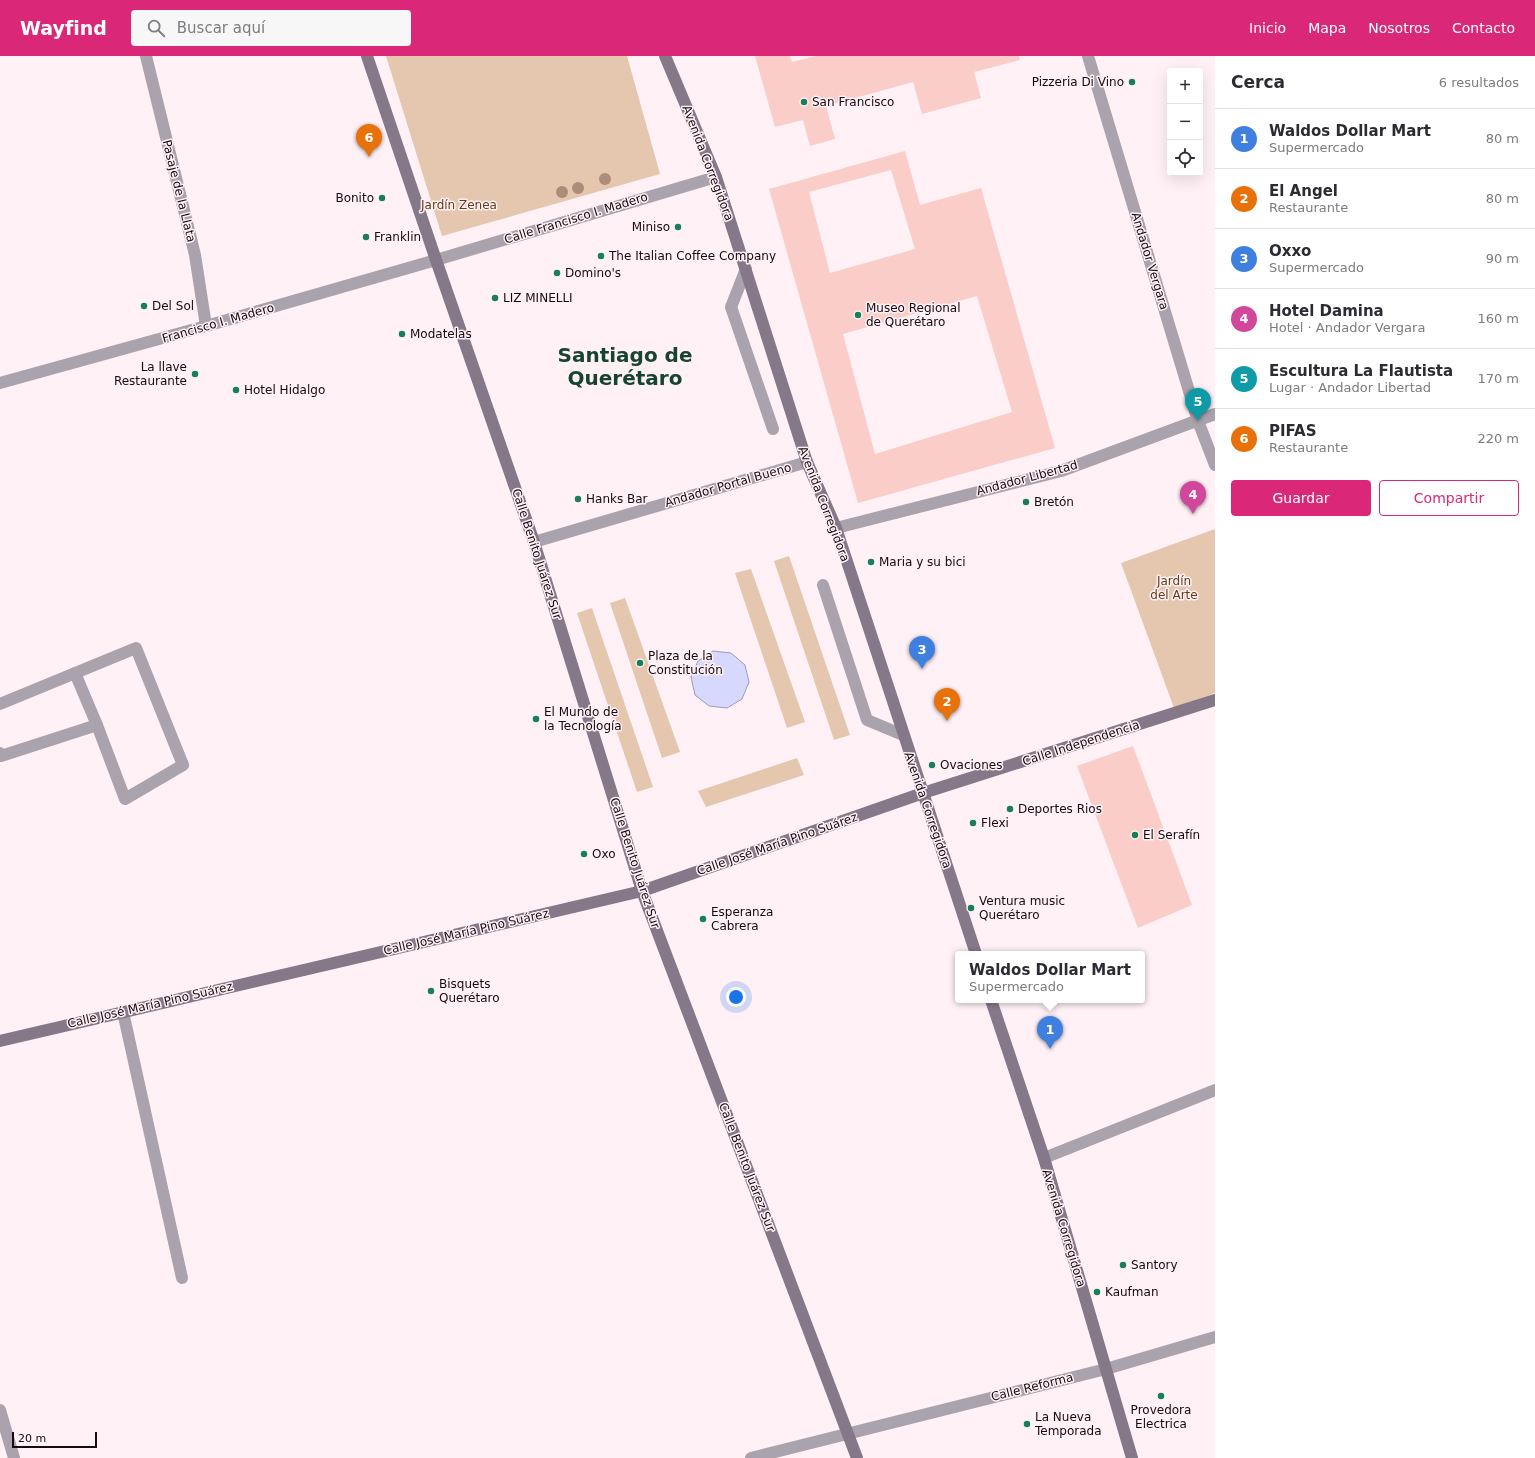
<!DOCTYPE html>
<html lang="es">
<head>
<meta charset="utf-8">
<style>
	body { margin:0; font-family:"DejaVu Sans",sans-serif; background:#f7f7f7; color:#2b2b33 }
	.controls { position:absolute; right:12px; top:12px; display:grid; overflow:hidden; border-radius:4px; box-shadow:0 4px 16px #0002 }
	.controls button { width:36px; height:36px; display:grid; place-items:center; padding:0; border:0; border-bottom:1px solid #e1e1e2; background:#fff; color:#2b2b33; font:20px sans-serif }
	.scale { position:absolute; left:12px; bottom:10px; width:85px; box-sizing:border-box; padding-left:4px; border:2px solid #150a0f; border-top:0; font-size:11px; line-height:14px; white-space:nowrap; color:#150a0f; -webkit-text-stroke:3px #fff1f6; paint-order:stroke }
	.you { position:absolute; left:736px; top:941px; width:14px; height:14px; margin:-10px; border:3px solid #fff; border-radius:50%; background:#1a73e8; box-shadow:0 0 0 6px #1a73e833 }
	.badge { display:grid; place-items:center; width:26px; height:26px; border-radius:50%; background:#db2777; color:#fff; font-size:13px; font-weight:700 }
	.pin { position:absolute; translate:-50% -33px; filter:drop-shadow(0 1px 2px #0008) }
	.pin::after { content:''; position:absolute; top:21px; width:14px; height:12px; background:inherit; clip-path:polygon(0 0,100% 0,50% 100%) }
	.popup { position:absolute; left:955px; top:895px; width:190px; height:52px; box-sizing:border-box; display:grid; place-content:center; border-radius:4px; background:#fff; filter:drop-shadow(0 1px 3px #0005); font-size:13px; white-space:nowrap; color:#7c7c81 }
	.popup b { font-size:15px; color:#2b2b33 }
	.popup::after { content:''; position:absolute; left:50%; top:100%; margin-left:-8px; border:8px solid transparent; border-top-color:#fff }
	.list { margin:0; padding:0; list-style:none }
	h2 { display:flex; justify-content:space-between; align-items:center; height:52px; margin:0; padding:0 16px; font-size:17px }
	h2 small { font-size:13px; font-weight:400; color:#7c7c81 }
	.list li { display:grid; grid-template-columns:26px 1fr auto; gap:12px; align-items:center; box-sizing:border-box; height:60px; padding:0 16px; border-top:1px solid #e1e1e2 }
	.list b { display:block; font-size:15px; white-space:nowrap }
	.list p { margin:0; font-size:13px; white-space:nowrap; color:#7c7c81 }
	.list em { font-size:13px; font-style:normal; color:#7c7c81 }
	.actions { display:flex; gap:8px; padding:12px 16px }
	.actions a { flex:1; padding:9px 0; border:1px solid #db2777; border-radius:4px; text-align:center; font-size:14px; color:#db2777 }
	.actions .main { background:#db2777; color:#fff }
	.icon { flex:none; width:22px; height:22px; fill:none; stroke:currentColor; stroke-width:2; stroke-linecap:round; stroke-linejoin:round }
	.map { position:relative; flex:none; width:1215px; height:1402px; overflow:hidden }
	header { display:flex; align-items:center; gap:24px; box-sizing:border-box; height:56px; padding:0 20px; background:#db2777; color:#fff }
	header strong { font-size:19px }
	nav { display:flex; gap:22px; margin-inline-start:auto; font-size:14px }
	.search { width:280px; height:36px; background:#f7f7f7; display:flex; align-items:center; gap:10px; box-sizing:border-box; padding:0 14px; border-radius:4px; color:#7c7c81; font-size:15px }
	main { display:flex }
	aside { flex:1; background:#fff }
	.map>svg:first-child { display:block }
</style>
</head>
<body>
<header>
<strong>Wayfind</strong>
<div class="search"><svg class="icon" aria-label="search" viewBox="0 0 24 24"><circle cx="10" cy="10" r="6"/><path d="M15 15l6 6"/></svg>Buscar aquí</div>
<nav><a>Inicio</a><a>Mapa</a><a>Nosotros</a><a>Contacto</a></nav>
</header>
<main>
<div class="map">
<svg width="1215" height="1402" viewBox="0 0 1215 1402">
	<rect width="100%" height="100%" fill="#fff1f6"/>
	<g fill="#e5c6ae">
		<polygon points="386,0 627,0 660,118 442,180"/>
		<polygon points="1215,473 1215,637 1174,652 1121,507"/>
		<polygon points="789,500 850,679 834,684 774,505"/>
		<polygon points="751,513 805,666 787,672 735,517"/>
		<polygon points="625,542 680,696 662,702 610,547"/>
		<polygon points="592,552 653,731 637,736 577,557"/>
		<polygon points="797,702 804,719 706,751 698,735"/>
	</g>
	<polygon fill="#d7d8fd" stroke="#9d9ab6" points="713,595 731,597 745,609 749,626 742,643 727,652 709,650 695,639 691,621 698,605"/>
	<g fill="#facdc8" fill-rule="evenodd">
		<polygon points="755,0 790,0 792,6 816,0 1019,0 1020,4 974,16 981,42 922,58 913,26 826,50 835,83 810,90 803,64 775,71"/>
		<path d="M905,95L920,149L981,132L1055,392L858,447L769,133ZM891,114L915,193L830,217L809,136ZM977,240L1012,356L875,398L843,278Z"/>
		<polygon points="1133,690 1192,849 1138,872 1077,710"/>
	</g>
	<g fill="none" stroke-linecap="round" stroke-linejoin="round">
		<g stroke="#aaa2ac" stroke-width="12">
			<polyline points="746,213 731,251 773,373"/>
			<polyline points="823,529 867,664 903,679"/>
			<polyline points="75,617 97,669"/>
			<polyline points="0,648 136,592 183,709 125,743 97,669 1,700 0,697"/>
			<polyline points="123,956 182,1222"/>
			<polyline points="1044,1102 1215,1034"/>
		</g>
		<g stroke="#aaa2ac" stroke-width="12">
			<polyline points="146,0 195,199 206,270"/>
			<polyline points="1088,0 1198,365 1215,409"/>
			<polyline points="0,327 206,270 436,204 716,121"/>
			<polyline points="836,472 1061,415 1215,358"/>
			<polyline points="534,486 807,406"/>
			<polyline points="0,1354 14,1402"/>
			<polyline points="751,1402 1106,1313 1215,1281"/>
		</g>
		<g stroke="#857989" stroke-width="12">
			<polyline points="367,0 436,204 534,486 642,835 857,1402"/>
			<polyline points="665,0 716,121 807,406 836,472 976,898"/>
			<polyline points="991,944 1044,1102 1132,1402"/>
			<polyline points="0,985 642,835 923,737 1215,644"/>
		</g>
	</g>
	<g fill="#ab8d79">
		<circle cx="605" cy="123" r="6"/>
		<circle cx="578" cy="132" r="6"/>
		<circle cx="562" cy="136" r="6"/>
	</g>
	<g fill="#197f59" stroke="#fff1f6" stroke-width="1.5">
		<circle cx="1132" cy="26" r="4"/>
		<circle cx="804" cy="46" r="4"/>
		<circle cx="382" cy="142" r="4"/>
		<circle cx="678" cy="171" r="4"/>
		<circle cx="366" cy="181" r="4"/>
		<circle cx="601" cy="200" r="4"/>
		<circle cx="557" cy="217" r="4"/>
		<circle cx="495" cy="242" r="4"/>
		<circle cx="144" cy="250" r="4"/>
		<circle cx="858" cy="259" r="4"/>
		<circle cx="402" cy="278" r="4"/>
		<circle cx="195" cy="318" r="4"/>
		<circle cx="236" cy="334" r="4"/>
		<circle cx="578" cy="443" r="4"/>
		<circle cx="1026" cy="446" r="4"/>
		<circle cx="871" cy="506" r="4"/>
		<circle cx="640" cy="607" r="4"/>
		<circle cx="536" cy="663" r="4"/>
		<circle cx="932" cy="709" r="4"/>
		<circle cx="1010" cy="753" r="4"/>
		<circle cx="973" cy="767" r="4"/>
		<circle cx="1135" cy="779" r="4"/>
		<circle cx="584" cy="798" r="4"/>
		<circle cx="971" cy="852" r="4"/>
		<circle cx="703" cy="863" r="4"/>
		<circle cx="431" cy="935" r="4"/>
		<circle cx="1123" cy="1209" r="4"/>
		<circle cx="1097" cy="1236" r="4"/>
		<circle cx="1161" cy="1340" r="4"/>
		<circle cx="1027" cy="1368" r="4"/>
	</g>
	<g text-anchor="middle" stroke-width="3" stroke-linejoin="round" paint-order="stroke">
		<g font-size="12" fill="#150a0f" stroke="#fff1f6" text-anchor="start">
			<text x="1124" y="30" text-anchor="end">Pizzeria Di Vino</text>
			<text x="812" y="50">San Francisco</text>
			<text x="374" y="146" text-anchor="end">Bonito</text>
			<text x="670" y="175" text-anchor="end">Miniso</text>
			<text x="374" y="185">Franklin</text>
			<text x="609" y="204">The Italian Coffee Company</text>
			<text x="565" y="221">Domino's</text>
			<text x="503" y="246">LIZ MINELLI</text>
			<text x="152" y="254">Del Sol</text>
			<text x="866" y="256">Museo Regional<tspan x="866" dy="14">de Querétaro</tspan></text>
			<text x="410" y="282">Modatelas</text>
			<text x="187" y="315" text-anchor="end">La llave<tspan x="187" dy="14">Restaurante</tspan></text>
			<text x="244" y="338">Hotel Hidalgo</text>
			<text x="586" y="447">Hanks Bar</text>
			<text x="1034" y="450">Bretón</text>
			<text x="879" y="510">Maria y su bici</text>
			<text x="648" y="604">Plaza de la<tspan x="648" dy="14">Constitución</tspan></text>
			<text x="544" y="660">El Mundo de<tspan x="544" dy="14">la Tecnología</tspan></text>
			<text x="940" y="713">Ovaciones</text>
			<text x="1018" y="757">Deportes Rios</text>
			<text x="981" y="771">Flexi</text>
			<text x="1143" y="783">El Serafín</text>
			<text x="592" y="802">Oxo</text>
			<text x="979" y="849">Ventura music<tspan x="979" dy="14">Querétaro</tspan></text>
			<text x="711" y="860">Esperanza<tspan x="711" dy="14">Cabrera</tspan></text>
			<text x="439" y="932">Bisquets<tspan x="439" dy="14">Querétaro</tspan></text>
			<text x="1131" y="1213">Santory</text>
			<text x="1105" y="1240">Kaufman</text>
			<text x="1161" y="1358" text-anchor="middle">Provedora<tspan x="1161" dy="14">Electrica</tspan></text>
			<text x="1035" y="1365">La Nueva<tspan x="1035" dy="14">Temporada</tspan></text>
		</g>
		<g font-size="12" fill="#150a0f" stroke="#fff1f6">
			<text transform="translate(708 107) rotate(69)" y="4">Avenida Corregidora</text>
			<text transform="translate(179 135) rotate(76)" y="4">Pasaje de la Llata</text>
			<text transform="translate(576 162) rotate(-17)" y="4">Calle Francisco I. Madero</text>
			<text transform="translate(1150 205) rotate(73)" y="4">Andador Vergara</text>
			<text transform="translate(218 267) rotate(-16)" y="4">Francisco I. Madero</text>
			<text transform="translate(1027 422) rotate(-15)" y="4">Andador Libertad</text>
			<text transform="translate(728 429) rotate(-16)" y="4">Andador Portal Bueno</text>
			<text transform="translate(824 448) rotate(69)" y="4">Avenida Corregidora</text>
			<text transform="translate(537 498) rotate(72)" y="4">Calle Benito Juárez Sur</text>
			<text transform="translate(1081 687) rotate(-18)" y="4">Calle Independencia</text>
			<text transform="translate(928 754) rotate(71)" y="4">Avenida Corregidora</text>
			<text transform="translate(777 788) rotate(-19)" y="4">Calle José María Pino Suárez</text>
			<text transform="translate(635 807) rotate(72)" y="4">Calle Benito Juárez Sur</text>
			<text transform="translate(466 876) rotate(-13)" y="4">Calle José María Pino Suárez</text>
			<text transform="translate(150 949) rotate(-13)" y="4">Calle José María Pino Suárez</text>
			<text transform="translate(747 1111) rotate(69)" y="4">Calle Benito Juárez Sur</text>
			<text transform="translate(1064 1172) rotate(73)" y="4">Avenida Corregidora</text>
			<text transform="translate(1032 1331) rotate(-14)" y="4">Calle Reforma</text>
		</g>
		<g font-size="12" fill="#663b12" stroke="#fff1f6">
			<text x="459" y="153">Jardín Zenea</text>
			<text x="1174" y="529">Jardín<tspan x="1174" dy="14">del Arte</tspan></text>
		</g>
		<g font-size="20" font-weight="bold" fill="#174431" stroke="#fff1f6">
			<text x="625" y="306">Santiago de<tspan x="625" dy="23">Querétaro</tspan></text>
		</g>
	</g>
</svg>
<div class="controls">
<button>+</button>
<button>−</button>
<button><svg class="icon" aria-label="locate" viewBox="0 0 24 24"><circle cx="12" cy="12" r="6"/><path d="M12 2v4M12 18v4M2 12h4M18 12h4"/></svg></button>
</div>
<div class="scale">20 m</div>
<div class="you"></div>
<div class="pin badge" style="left:1050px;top:993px;background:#3f7fe0">1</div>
<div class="popup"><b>Waldos Dollar Mart</b>Supermercado</div>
<div class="pin badge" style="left:947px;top:665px;background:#e8710a">2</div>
<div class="pin badge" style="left:922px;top:613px;background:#3f7fe0">3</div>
<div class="pin badge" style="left:1193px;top:458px;background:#d1479c">4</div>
<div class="pin badge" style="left:1198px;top:365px;background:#0f9aa8">5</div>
<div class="pin badge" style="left:369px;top:101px;background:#e8710a">6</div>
</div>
<aside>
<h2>Cerca<small>6 resultados</small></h2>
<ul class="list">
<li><span class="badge" style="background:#3f7fe0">1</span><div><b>Waldos Dollar Mart</b><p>Supermercado</p></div><em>80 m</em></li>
<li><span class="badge" style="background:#e8710a">2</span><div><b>El Angel</b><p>Restaurante</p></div><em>80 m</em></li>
<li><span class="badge" style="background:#3f7fe0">3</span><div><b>Oxxo</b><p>Supermercado</p></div><em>90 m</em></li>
<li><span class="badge" style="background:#d1479c">4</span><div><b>Hotel Damina</b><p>Hotel · Andador Vergara</p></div><em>160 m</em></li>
<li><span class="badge" style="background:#0f9aa8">5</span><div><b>Escultura La Flautista</b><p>Lugar · Andador Libertad</p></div><em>170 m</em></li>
<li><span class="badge" style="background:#e8710a">6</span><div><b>PIFAS</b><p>Restaurante</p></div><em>220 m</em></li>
</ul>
<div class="actions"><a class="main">Guardar</a><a>Compartir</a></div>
</aside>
</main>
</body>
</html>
